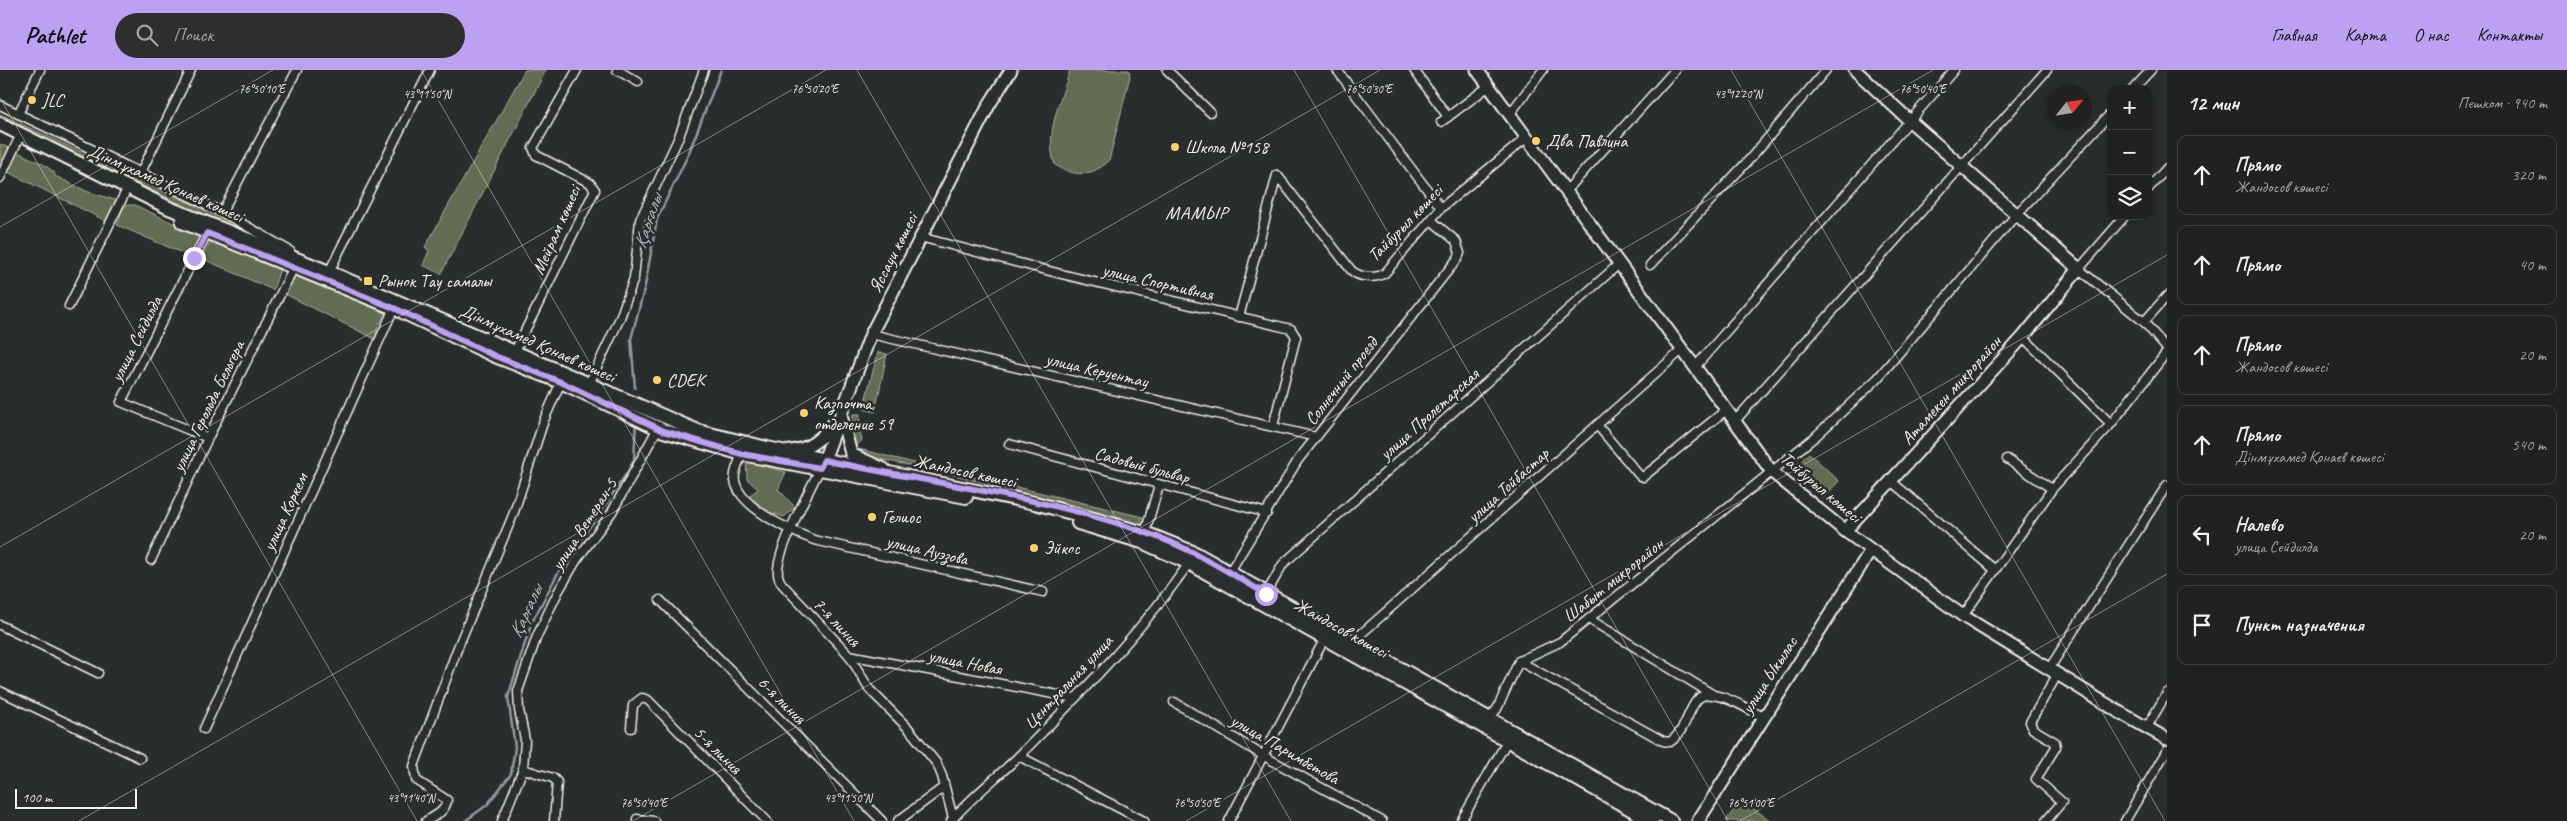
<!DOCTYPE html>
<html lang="ru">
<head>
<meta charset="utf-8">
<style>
	body { margin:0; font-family:Caveat,sans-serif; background:#2d2f2f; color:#f1f3f6 }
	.controls { position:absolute; right:15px; top:15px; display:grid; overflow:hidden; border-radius:10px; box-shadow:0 2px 12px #0003 }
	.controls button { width:45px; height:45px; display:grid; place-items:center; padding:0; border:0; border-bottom:1px solid #3d3f40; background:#202222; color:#f1f3f6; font:25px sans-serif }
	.compass { position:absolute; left:2047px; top:15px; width:45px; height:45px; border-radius:50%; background:#202222; box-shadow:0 2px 12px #0003; rotate:60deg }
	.scale { position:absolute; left:15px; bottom:12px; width:122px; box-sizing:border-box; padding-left:5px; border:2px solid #f4f1e8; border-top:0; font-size:14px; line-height:18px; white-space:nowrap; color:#f4f1e8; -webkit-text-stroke:4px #2a2d2e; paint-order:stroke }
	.stop { position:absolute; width:15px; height:15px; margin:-11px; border:4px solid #bca0f2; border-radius:50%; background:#fff }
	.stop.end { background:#bca0f2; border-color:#fff; box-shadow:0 1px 5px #0008 }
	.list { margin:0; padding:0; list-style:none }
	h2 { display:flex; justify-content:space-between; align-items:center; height:65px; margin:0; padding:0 20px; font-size:21px }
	h2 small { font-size:16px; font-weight:400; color:#a2a4a5 }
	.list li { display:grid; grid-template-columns:32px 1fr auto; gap:15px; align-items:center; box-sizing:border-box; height:80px; margin:0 10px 10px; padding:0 10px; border:1px solid #3d3f40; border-radius:10px }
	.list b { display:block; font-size:19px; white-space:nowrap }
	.list p { margin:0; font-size:16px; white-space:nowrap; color:#a2a4a5 }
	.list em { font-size:16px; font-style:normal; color:#a2a4a5 }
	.icon { flex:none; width:28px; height:28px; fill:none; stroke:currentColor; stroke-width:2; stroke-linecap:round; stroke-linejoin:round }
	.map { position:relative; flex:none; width:2167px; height:751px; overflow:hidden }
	header { display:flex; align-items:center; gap:30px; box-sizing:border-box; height:70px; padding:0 25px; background:#bca0f2; color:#111 }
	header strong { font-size:24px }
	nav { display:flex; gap:28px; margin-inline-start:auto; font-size:18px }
	.search { width:350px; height:45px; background:#2d2f2f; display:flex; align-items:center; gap:12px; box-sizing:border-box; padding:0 18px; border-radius:28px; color:#a2a4a5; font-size:19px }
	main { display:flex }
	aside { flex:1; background:#202222 }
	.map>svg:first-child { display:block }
</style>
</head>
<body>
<header>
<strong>Pathlet</strong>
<div class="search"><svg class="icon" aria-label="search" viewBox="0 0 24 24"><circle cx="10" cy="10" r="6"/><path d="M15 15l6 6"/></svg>Поиск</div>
<nav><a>Главная</a><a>Карта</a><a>О нас</a><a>Контакты</a></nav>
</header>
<main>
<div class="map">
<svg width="2167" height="751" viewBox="0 0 2167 751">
	<rect width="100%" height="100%" fill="#2a2d2e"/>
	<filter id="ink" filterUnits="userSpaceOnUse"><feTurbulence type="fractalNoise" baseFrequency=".02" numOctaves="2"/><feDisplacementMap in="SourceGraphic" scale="10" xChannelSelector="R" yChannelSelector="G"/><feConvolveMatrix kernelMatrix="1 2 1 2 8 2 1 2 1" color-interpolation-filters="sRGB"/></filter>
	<g filter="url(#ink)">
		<g fill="#646c53" stroke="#acae9e">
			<polygon points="525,0 546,0 441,204 423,195 429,181 425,177"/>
			<path d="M1070,0H1129L1130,6L1109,91C1090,107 1076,107 1055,95C1044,64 1061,30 1070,0Z"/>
			<polygon points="0,44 228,151 226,155 43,70"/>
			<polygon points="0,74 43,94 54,102 55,106 86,121 121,132 110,153 4,100 0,102"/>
			<polygon points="127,135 135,135 204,168 194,188 117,155 123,138"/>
			<polygon points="210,172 281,196 273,220 201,188"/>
			<polygon points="292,199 385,243 378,256 375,269 281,222"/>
			<polygon points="878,282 887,284 875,342 863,339"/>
			<polygon points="853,344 860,344 859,358 862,370 856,377 852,369"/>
			<polygon points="859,379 914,393 913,396 868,387"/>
			<polygon points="1809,383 1839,411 1823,428 1793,399"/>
			<polygon points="746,391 786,402 778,419 795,437 784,447 765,441 750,425 758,419 747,409"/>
			<polygon points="932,397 1143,447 1139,454 932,399"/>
			<polygon points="1741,730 1771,751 1726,751"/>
		</g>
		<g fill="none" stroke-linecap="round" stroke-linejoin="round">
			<g stroke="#8f9a9f" stroke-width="2.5">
				<polyline points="635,318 631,269 645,216 657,149 688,85 721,0"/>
				<polyline points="465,751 487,735 511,704 515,677 508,627 531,554 559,501 627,403 634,390 636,351"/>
			</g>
			<g stroke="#f4f1e8" stroke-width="11">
				<g id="street">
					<polyline points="617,0 638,12"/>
					<polyline points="1167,0 1210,42"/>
					<polyline points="1337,0 1441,138"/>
					<polyline points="1414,0 1448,47"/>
					<polyline points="2133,19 2151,0"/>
					<polyline points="0,35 222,142 290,181"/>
					<polyline points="18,44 40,0"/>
					<polyline points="1509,45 1543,0"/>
					<polyline points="1441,52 1489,16"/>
					<polyline points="141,102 191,0"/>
					<path d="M1277,105L1351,200C1359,208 1376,209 1385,203L1441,138L1526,68"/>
					<polyline points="0,108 21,64"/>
					<polyline points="2148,119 2167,98"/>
					<polyline points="1567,120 1675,0"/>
					<polyline points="222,142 297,0"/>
					<polyline points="2125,146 2079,199 2144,252 2167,279"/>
					<polyline points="207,163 121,332 208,368"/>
					<polyline points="920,167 1057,203 1291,259 1296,267 1273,356"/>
					<polyline points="1650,195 1748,91 1826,0"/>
					<polyline points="329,202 430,0"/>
					<polyline points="69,236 124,125"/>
					<polyline points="1239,247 1277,105"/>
					<polyline points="2144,252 2167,226"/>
					<polyline points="871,264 1316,367"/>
					<polyline points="2023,267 2111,354"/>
					<polyline points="515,281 595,120 590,113 536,85 533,78 577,0"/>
					<polyline points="1696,296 1954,0"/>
					<polyline points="589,314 620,248 634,208 640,150 678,69 704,0"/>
					<polyline points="1735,351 2047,0"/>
					<polyline points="1597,355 1639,405 1643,407 1726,340"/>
					<polyline points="1009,374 1267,443"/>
					<path d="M742,384C739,392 733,403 735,411C740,438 791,461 814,470L1043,522"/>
					<polyline points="2007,389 2052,419"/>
					<path d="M821,397C811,417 775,483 778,504C778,507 780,511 782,514L849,585L869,619L909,659L937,694L942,706L953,748"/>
					<polyline points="1891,411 1995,500"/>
					<polyline points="1145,463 1159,415"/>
					<polyline points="151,490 208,368 294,197"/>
					<polyline points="1229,503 1298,390 1458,188 1460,183 1456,171 1431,150"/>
					<polyline points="1266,524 1283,494 1620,193"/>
					<polyline points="660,530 882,751"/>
					<polyline points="1963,546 2052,419 2111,354 2167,282"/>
					<polyline points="1589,549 1712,624"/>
					<polyline points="0,555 98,603"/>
					<polyline points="1352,572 1683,279"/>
					<polyline points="849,585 1074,628"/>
					<path d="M1519,591L1663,671L1670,672C1680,665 1684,655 1689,644C1692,638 1694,632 1699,628C1712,616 1750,640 1763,647"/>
					<polyline points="2049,599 2167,415"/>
					<polyline points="0,621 140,688"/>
					<polyline points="1174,632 1264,686 1382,751"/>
					<polyline points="1489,649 1497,639 1519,591 1560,572 1816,366 1877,309 2016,145 2111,43"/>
					<polyline points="2147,657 2167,623"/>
					<polyline points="631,658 633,635 642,628 648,630 767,751"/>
					<polyline points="204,659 394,238"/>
					<polyline points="1019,686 1144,751"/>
					<polyline points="523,699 553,708 557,712 554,751"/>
					<path d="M426,751C435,746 446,741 447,730L416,710L414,696L458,577L513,445L544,350L561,312"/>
					<polyline points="502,751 523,699 525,670 519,640 518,621 537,566 558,522 576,491 612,442 659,356"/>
					<polyline points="637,751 637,749 654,751"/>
					<polyline points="898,751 944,717"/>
					<path d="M951,751C971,727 998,707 1020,685C1080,624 1143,561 1191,490"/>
					<polyline points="1229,751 1326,566"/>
					<polyline points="1461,751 1509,668"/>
					<polyline points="2046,751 2062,732 2036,709 2056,677 2055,672 2033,659 2030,652 2057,605"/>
					<polyline points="2125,751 2167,680"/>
				</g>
			</g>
			<g stroke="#f4f1e8" stroke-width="15">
				<g id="secondary">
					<polyline points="1477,0 1772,402 1845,461 1963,546 2119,642 2167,669"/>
					<polyline points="841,345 851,384 884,399"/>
					<path d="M790,381C809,380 822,368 834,353"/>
					<polyline points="824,390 871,264 989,35 1011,0"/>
					<polyline points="1845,461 2023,267 2079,199 1910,51 1855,0"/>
					<polyline points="1698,751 1871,480"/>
				</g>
			</g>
			<g stroke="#f4f1e8" stroke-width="16">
				<g id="primary">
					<polyline points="0,54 169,138 329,202 698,361 767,378 1035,433 1145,463 1195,483 1671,751"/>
					<polyline points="182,152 394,238 495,286 561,312 664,361 742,384 966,427"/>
					<polyline points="1078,453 1142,472 1189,493 1652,751"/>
				</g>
			</g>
			<use href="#street" stroke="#2a2d2e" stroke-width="8"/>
			<use href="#secondary" stroke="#2a2d2e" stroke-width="11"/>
			<use href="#primary" stroke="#2a2d2e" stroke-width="12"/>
		</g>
	</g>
	<g fill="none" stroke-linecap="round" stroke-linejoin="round" filter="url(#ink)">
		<path stroke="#bca0f2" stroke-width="6" d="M194,188L207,163L394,238L495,286L561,312L664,361L742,384L820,398L824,390C938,415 1061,428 1170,472C1204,486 1235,506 1266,524"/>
	</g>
	<path fill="none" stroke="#f4f1e8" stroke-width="1" stroke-opacity="0.45" d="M421,0L854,751M857,0L1291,751M1294,0L1728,751M1731,0L2165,751M0,28L417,751M0,157L273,0M0,477L826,0M79,751L1380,0M633,751L1933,0M1186,751L2167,185M1740,751L2167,504"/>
	<g fill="#ffd166" stroke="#2a2d2e" stroke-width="2">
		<circle cx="32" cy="30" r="5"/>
		<circle cx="1536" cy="71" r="5"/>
		<circle cx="1175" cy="77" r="5"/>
		<rect x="363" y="206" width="10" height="10" rx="2.5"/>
		<circle cx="657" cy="310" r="5"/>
		<circle cx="804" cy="343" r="5"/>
		<circle cx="872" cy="447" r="5"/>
		<circle cx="1034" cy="478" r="5"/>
	</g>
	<g text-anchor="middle" stroke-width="5" stroke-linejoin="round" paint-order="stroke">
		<g font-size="18" fill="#f4f1e8" stroke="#2a2d2e" text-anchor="start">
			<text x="42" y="36">JLC</text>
			<text x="1546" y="77">Два Павлина</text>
			<text x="1185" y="83">Школа №158</text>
			<text x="378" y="217">Рынок Тау самалы</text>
			<text x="667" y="316">CDEK</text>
			<text x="814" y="339">Казпочта,<tspan x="814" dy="21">отделение 59</tspan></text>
			<text x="882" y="453">Гелиос</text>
			<text x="1044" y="484">Эйкос</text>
		</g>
		<g font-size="18" fill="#f4f1e8" stroke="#2a2d2e">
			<text transform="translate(166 113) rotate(24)" y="6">Дінмұхамед Қонаев көшесі</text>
			<text transform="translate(1405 153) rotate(-46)" y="6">Тайбурыл көшесі</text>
			<text transform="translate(556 160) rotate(-66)" y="6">Мейрам көшесі</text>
			<text transform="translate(893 183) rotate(-63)" y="6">Яссауи көшесі</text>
			<text transform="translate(1158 212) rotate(13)" y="6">улица Спортивная</text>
			<text transform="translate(136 269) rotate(-63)" y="6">улица Сейдилда</text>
			<text transform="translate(538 273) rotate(24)" y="6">Дінмұхамед Қонаев көшесі</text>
			<text transform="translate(1097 300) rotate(13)" y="6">улица Керуентау</text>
			<text transform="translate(1341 311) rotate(-52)" y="6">Солнечный проезд</text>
			<text transform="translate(1951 320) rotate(-48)" y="6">Атамекен микрорайон</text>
			<text transform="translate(208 336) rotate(-64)" y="6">улица Герольда Бельгера</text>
			<text transform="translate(1429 344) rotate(-42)" y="6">улица Пролетарская</text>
			<text transform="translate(1142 395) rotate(15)" y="6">Садовый бульвар</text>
			<text transform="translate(965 401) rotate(12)" y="6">Жандосов көшесі</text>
			<text transform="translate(1508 415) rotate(-42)" y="6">улица Тойбастар</text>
			<text transform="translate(1821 417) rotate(40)" y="6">Тайбурыл көшесі</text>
			<text transform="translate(285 442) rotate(-65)" y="6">улица Коркем</text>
			<text transform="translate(584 454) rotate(-57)" y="6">улица Ветеран-5</text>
			<text transform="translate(927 480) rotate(13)" y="6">улица Ауэзова</text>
			<text transform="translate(1613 510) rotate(-39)" y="6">Шабыт микрорайон</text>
			<text transform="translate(837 552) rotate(47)" y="6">7-я линия</text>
			<text transform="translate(1341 558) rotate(29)" y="6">Жандосов көшесі</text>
			<text transform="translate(965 592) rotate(11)" y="6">улица Новая</text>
			<text transform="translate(1769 605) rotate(-57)" y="6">улица Ыкылас</text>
			<text transform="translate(1068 612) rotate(-47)" y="6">Центральная улица</text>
			<text transform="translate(782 630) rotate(45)" y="6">6-я линия</text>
			<text transform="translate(1285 679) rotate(30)" y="6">улица Паримбетова</text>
			<text transform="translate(718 680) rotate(45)" y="6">5-я линия</text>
		</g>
		<g font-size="19" letter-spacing="1" fill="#f4f1e8" stroke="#2a2d2e">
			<text x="1197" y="149">МАМЫР</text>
		</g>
		<g font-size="19" font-style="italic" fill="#b1b7b8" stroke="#2a2d2e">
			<text transform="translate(647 151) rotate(-72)" y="7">Қарғалы</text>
			<text transform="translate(525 541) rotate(-66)" y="7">Қарғалы</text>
		</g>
	</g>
	<g font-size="12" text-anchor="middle" fill="#f4f1e8" stroke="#2a2d2e" stroke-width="5" stroke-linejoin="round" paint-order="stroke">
		<text x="262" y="23">76°50'10"E</text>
		<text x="815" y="23">76°50'20"E</text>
		<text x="1369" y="23">76°50'30"E</text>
		<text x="1923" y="23">76°50'40"E</text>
		<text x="427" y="28">43°11'50"N</text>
		<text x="1738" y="28">43°12'20"N</text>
		<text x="411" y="732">43°11'40"N</text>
		<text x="848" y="732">43°11'50"N</text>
		<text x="644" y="737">76°50'40"E</text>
		<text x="1197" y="737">76°50'50"E</text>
		<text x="1751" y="737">76°51'00"E</text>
	</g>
</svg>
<div class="controls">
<button>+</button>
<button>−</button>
<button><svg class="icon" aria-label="layers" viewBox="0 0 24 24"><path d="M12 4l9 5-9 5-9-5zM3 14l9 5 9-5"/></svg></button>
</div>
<svg class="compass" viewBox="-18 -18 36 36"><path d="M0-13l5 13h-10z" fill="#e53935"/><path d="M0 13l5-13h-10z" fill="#a2a4a5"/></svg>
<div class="scale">100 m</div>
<div class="stop" style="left:1266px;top:524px"></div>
<div class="stop end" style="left:194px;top:188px"></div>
</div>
<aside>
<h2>12 мин<small>Пешком · 940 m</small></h2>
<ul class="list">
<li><svg class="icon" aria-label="ahead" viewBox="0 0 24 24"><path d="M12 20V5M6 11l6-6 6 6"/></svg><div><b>Прямо</b><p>Жандосов көшесі</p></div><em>320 m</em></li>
<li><svg class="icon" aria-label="ahead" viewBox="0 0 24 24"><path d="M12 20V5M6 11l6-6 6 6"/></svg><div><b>Прямо</b></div><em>40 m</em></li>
<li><svg class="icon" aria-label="ahead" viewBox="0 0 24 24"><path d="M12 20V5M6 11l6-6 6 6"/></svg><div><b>Прямо</b><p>Жандосов көшесі</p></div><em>20 m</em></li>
<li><svg class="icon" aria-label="ahead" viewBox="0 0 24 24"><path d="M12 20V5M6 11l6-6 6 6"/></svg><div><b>Прямо</b><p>Дінмұхамед Қонаев көшесі</p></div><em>540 m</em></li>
<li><svg class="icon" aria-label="left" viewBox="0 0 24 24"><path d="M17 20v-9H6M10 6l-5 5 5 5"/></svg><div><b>Налево</b><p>улица Сейдилда</p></div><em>20 m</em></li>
<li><svg class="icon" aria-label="arrive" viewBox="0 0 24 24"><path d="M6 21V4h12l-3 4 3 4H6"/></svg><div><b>Пункт назначения</b></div></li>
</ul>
</aside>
</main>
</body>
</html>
